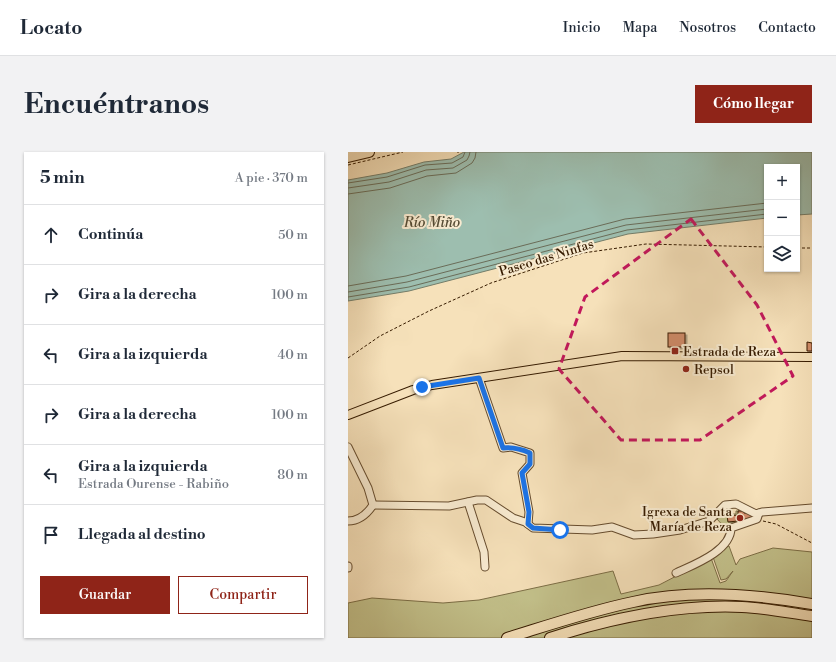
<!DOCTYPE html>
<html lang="es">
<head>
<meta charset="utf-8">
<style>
	body { margin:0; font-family:"Libre Bodoni",serif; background:#f2f2f3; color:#1f2937 }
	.controls { position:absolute; right:12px; top:12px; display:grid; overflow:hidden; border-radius:0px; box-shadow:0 1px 3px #0004 }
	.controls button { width:36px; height:36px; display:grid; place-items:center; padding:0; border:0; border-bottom:1px solid #e0e1e3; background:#fff; color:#1f2937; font:20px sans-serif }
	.stop { position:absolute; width:12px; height:12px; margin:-9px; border:3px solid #1a73e8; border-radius:50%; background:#fff }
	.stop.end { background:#1a73e8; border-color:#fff; box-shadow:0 1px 4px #0008 }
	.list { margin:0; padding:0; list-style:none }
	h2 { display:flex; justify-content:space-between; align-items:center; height:52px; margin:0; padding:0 16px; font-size:17px }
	h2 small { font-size:13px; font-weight:400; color:#747a83 }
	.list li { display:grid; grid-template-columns:26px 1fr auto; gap:12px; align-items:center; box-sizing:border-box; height:60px; padding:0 16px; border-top:1px solid #e0e1e3 }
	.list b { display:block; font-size:15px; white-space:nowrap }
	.list p { margin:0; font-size:13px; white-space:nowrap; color:#747a83 }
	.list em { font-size:13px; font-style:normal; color:#747a83 }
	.actions { display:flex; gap:8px; padding:12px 16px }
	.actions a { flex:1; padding:9px 0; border:1px solid #8f2418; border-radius:0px; text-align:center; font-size:14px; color:#8f2418 }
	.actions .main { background:#8f2418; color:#fff }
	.icon { flex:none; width:22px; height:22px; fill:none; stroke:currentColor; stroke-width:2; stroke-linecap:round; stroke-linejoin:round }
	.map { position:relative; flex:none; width:464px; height:486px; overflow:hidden; border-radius:0px }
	header { display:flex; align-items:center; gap:24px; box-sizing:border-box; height:56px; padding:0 20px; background:#fff; border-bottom:1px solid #e0e1e3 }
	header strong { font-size:19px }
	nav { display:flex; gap:22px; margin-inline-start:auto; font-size:14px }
	.intro { display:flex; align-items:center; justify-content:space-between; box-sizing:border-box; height:96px; padding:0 24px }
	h1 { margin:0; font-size:28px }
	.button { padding:10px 18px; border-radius:0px; background:#8f2418; color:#fff; font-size:14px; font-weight:700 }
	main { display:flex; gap:24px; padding:0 24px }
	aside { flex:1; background:#fff; border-radius:0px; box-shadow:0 1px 3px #0004 }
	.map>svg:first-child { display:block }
</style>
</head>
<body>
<header>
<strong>Locato</strong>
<nav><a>Inicio</a><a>Mapa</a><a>Nosotros</a><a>Contacto</a></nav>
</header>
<div class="intro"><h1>Encuéntranos</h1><a class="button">Cómo llegar</a></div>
<main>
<aside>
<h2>5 min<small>A pie · 370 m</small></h2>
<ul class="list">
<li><svg class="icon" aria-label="ahead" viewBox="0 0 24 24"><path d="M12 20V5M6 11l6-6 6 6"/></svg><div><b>Continúa</b></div><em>50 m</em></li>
<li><svg class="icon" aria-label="right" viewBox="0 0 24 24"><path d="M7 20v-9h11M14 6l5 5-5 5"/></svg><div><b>Gira a la derecha</b></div><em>100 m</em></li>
<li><svg class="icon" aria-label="left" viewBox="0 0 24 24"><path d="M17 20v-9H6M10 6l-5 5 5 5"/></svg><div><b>Gira a la izquierda</b></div><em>40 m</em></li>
<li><svg class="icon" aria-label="right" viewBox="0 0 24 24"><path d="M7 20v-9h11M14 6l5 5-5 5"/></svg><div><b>Gira a la derecha</b></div><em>100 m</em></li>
<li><svg class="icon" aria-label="left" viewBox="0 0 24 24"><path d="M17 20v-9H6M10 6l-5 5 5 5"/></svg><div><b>Gira a la izquierda</b><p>Estrada Ourense - Rabiño</p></div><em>80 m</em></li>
<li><svg class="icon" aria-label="arrive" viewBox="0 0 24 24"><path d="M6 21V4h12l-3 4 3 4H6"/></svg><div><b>Llegada al destino</b></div></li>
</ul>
<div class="actions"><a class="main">Guardar</a><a>Compartir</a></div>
</aside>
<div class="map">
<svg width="464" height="486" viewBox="0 0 464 486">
	<defs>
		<filter id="shadow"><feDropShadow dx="2" dy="2" stdDeviation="0" flood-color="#0004"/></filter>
	</defs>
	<rect width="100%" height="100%" fill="#f6e1ba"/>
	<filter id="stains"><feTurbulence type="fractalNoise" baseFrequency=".005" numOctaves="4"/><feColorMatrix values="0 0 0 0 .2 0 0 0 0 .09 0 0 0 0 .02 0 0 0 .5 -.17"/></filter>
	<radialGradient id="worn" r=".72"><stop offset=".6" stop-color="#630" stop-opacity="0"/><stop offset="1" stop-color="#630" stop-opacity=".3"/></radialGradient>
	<g fill="#c3c18b" stroke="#7c6e46">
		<polygon points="391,356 404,361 404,368 390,370 378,377 369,367 375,362 388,362 388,359 391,359"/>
		<polygon points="381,394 388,413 392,407 425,396 464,400 464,486 0,486 0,451 24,446 95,451 131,448 265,419 273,442 311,433 363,406 372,431 378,429 385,419 378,427 373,428 365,405 374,397"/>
	</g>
	<polygon fill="#9dbeaf" stroke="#747d69" points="116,0 464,0 464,62 449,63 449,15 419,15 419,66 280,82 61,139 0,149 0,28 39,21 76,10 103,7"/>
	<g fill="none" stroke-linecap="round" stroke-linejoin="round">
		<g stroke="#6a6c58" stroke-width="1">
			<polyline points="0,31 39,25 77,13 104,11 115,5 117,0"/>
			<polyline points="0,36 41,30 78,18 105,16 119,8 121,4 122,0"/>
			<polyline points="0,42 42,36 79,24 108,21 124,11 127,6 128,0"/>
			<polyline points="0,134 58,124 277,67 419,51"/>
			<polyline points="0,140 59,130 278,73 419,57"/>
			<polyline points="0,145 61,135 279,78 419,62"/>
		</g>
	</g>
	<g fill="#d18c6a" stroke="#361b00" filter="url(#shadow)">
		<rect x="320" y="181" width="17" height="14"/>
		<polygon points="459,190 464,191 464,199 459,199"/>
		<polygon points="390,359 396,359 396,361 404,361 404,368 390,370 390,369 380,370 379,364 390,363"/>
	</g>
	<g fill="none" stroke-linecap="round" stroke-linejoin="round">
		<g stroke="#664c2e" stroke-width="9">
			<g id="minor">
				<polyline points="131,226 155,296 163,295 182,301 182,312 174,321 181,360 180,372"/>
				<path d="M0,295L20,336L25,353C19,362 11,369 0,369"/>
				<polyline points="120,350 136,400 137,415"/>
				<polyline points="25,353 101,354 129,348 138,348 165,366 177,370 185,376 244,378 264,375 286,383 305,382 332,378 361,369 377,353 388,352 408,362 414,360 464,356"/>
				<polyline points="0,414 0,416"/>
				<path d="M328,421C345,413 383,399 383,376L409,367L411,361"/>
			</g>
		</g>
		<g stroke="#361b00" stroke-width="10">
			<polyline id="major" points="0,263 65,238 84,233 274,204 464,205"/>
		</g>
		<g stroke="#361b00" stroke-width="12">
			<g id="highway">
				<polyline points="0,5 21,0"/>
				<path d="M159,486C201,473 242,459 285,450C343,437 406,442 464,452"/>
				<path d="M202,486C264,466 328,452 394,455C418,456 441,461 464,464"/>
			</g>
		</g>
		<g stroke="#361b00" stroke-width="1" stroke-dasharray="3 2" stroke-linecap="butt">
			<polyline points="110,0 110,1"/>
			<polyline points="0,13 55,0"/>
			<polyline points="449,96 464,96"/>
			<polyline points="0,206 32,184 81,159 143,131 235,101 298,92 419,95"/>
			<polyline points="415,369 428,372 464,391"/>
		</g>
		<use href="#minor" stroke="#f9ecd2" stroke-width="7"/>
		<use href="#major" stroke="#f6e1ba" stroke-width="8"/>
		<use href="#highway" stroke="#f6e1ba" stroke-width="10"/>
	</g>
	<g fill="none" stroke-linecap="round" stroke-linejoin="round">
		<path stroke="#1a73e8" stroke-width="5" d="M74,235L131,226L155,296C165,295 173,297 182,301V312L174,321L181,360L180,372L185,376L212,378"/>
	</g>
	<path fill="none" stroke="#c2185b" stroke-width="3" stroke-dasharray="8 5" stroke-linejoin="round" d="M343,67L409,153L445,224L352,288H273L211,217L237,145Z"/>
	<g fill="#8f2418" stroke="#f9ecd2" stroke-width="1.5">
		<rect x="323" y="195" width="8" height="8" rx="2"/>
		<circle cx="338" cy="217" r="4"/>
		<circle cx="392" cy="366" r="4"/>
	</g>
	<g text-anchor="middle" stroke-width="4" stroke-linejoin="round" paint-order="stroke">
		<g font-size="13" fill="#361b00" stroke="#f9ecd2">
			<text transform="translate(198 105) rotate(-17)" y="5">Paseo das Ninfas</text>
		</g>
		<g font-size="13" fill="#361b00" stroke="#f9ecd2" text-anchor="start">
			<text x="335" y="204">Estrada de Reza</text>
			<text x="346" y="222">Repsol</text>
			<text x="384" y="364" text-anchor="end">Igrexa de Santa<tspan x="384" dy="15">María de Reza</tspan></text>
		</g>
		<g font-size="14" font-style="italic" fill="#554c35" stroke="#f9ecd2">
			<text x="84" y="75">Río Miño</text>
		</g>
	</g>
	<rect width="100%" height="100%" filter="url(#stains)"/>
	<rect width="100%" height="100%" fill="url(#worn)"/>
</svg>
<div class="controls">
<button>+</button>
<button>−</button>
<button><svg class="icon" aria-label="layers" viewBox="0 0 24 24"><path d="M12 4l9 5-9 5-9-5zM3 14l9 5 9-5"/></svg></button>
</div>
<div class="stop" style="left:212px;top:378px"></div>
<div class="stop end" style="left:74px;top:235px"></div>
</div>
</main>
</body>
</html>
